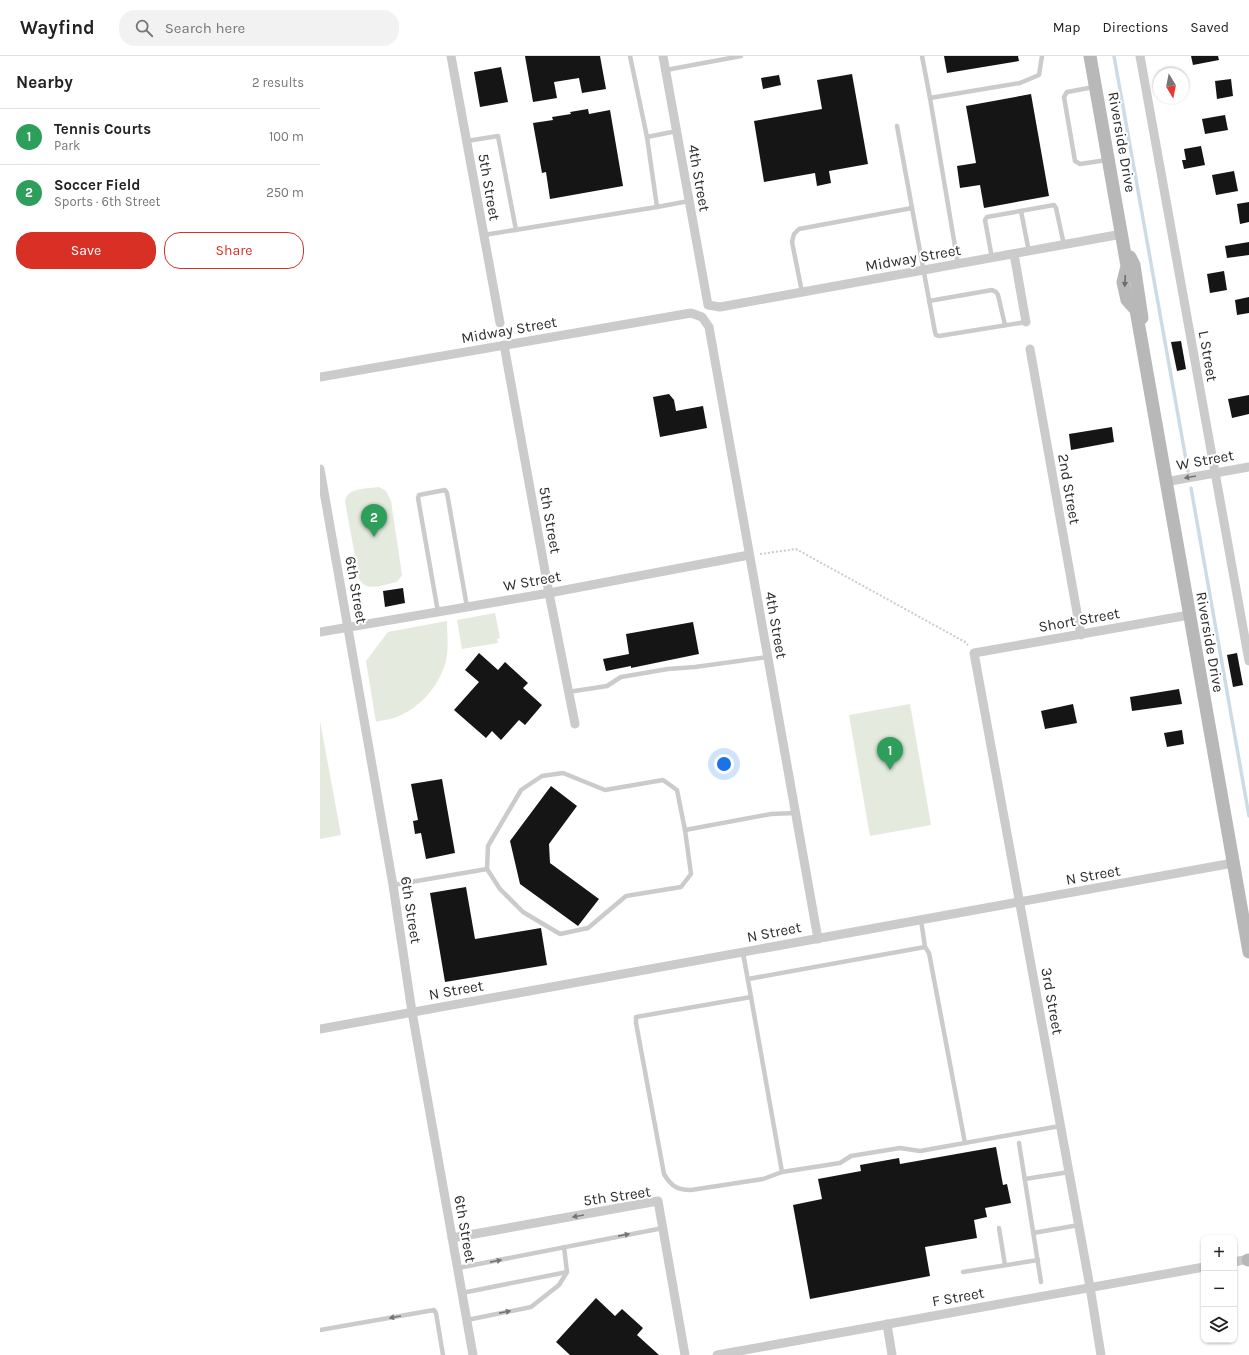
<!DOCTYPE html>
<html lang="en">
<head>
<meta charset="utf-8">
<style>
	body { margin:0; font-family:Karla,sans-serif; background:#f2f2f2; color:#222 }
	.controls { position:absolute; right:12px; bottom:12px; display:grid; overflow:hidden; border-radius:8px; box-shadow:0 1px 3px #0004 }
	.controls button { width:36px; height:36px; display:grid; place-items:center; padding:0; border:0; border-bottom:1px solid #e0e0e0; background:#fff; color:#222; font:20px sans-serif }
	.compass { position:absolute; left:833px; top:12px; width:36px; height:36px; border-radius:50%; background:#fff; box-shadow:0 1px 3px #0004; rotate:170deg }
	.you { position:absolute; left:404px; top:708px; width:14px; height:14px; margin:-10px; border:3px solid #fff; border-radius:50%; background:#1a73e8; box-shadow:0 0 0 6px #1a73e833 }
	.badge { display:grid; place-items:center; width:26px; height:26px; border-radius:50%; background:#d93025; color:#fff; font-size:13px; font-weight:700 }
	.pin { position:absolute; translate:-50% -33px; filter:drop-shadow(0 1px 2px #0008) }
	.pin::after { content:''; position:absolute; top:21px; width:14px; height:12px; background:inherit; clip-path:polygon(0 0,100% 0,50% 100%) }
	.list { margin:0; padding:0; list-style:none }
	h2 { display:flex; justify-content:space-between; align-items:center; height:52px; margin:0; padding:0 16px; font-size:17px }
	h2 small { font-size:13px; font-weight:400; color:#767676 }
	.list li { display:grid; grid-template-columns:26px 1fr auto; gap:12px; align-items:center; box-sizing:border-box; height:56px; padding:0 16px; border-top:1px solid #e0e0e0 }
	.list b { display:block; font-size:15px; white-space:nowrap }
	.list p { margin:0; font-size:13px; white-space:nowrap; color:#767676 }
	.list em { font-size:13px; font-style:normal; color:#767676 }
	.actions { display:flex; gap:8px; padding:12px 16px }
	.actions a { flex:1; padding:9px 0; border:1px solid #d93025; border-radius:16px; text-align:center; font-size:14px; color:#d93025 }
	.actions .main { background:#d93025; color:#fff }
	.icon { flex:none; width:22px; height:22px; fill:none; stroke:currentColor; stroke-width:2; stroke-linecap:round; stroke-linejoin:round }
	.map { position:relative; flex:none; width:929px; height:1299px; overflow:hidden }
	header { display:flex; align-items:center; gap:24px; box-sizing:border-box; height:56px; padding:0 20px; background:#fff; border-bottom:1px solid #e0e0e0 }
	header strong { font-size:19px }
	nav { display:flex; gap:22px; margin-inline-start:auto; font-size:14px }
	.search { width:280px; height:36px; background:#f2f2f2; display:flex; align-items:center; gap:10px; box-sizing:border-box; padding:0 14px; border-radius:16px; color:#767676; font-size:15px }
	main { display:flex }
	aside { flex:1; background:#fff }
	.map>svg:first-child { display:block }
</style>
</head>
<body>
<header>
<strong>Wayfind</strong>
<div class="search"><svg class="icon" aria-label="search" viewBox="0 0 24 24"><circle cx="10" cy="10" r="6"/><path d="M15 15l6 6"/></svg>Search here</div>
<nav><a>Map</a><a>Directions</a><a>Saved</a></nav>
</header>
<main>
<aside>
<h2>Nearby<small>2 results</small></h2>
<ul class="list">
<li><span class="badge" style="background:#2e9e5b">1</span><div><b>Tennis Courts</b><p>Park</p></div><em>100 m</em></li>
<li><span class="badge" style="background:#2e9e5b">2</span><div><b>Soccer Field</b><p>Sports · 6th Street</p></div><em>250 m</em></li>
</ul>
<div class="actions"><a class="main">Save</a><a>Share</a></div>
</aside>
<div class="map">
<svg width="929" height="1299" viewBox="0 0 929 1299">
	<rect width="100%" height="100%" fill="#fff"/>
	<g fill="#e4eade">
		<path d="M59,431L66,435L71,445L82,519L78,525L76,526C63,529 45,537 39,522L25,445C27,431 48,433 59,431Z"/>
		<polygon points="175,557 180,582 177,583 178,587 142,593 137,564"/>
		<path d="M127,565C127,578 129,593 126,605C119,631 99,653 74,662C68,664 62,664 56,666L46,605L68,576Z"/>
		<polygon points="590,648 611,769 550,780 529,659"/>
		<polygon points="0,665 21,779 0,783"/>
	</g>
	<g fill="none" stroke-linecap="round" stroke-linejoin="round">
		<g stroke="#ccdce7" stroke-width="3.5">
			<polyline points="794,0 868,415"/>
			<polyline points="871,432 929,760"/>
		</g>
	</g>
	<g fill="#151515">
		<polygon points="205,0 280,0 286,33 262,37 259,22 234,26 237,42 213,46"/>
		<polygon points="624,0 698,0 699,5 627,17"/>
		<polygon points="871,0 898,0 899,4 873,9"/>
		<polygon points="181,11 188,46 160,51 154,16"/>
		<polygon points="532,18 548,108 509,115 511,127 497,130 495,117 444,126 434,65 502,53 497,24"/>
		<polygon points="459,19 461,29 443,33 441,22"/>
		<polygon points="911,23 913,40 897,43 895,25"/>
		<polygon points="711,38 729,140 664,152 660,129 640,132 637,110 656,107 646,50"/>
		<polygon points="268,53 269,58 290,54 303,130 230,143 226,116 222,117 213,67 233,64 232,61 251,58 250,56"/>
		<polygon points="905,59 908,74 885,78 882,63"/>
		<polygon points="881,90 885,109 864,113 862,104 866,104 864,93"/>
		<polygon points="914,115 918,135 896,139 892,119"/>
		<polygon points="929,146 929,166 920,168 917,148"/>
		<polygon points="929,186 929,199 907,202 905,190"/>
		<polygon points="904,215 907,234 890,237 887,218"/>
		<polygon points="929,241 929,257 917,259 915,244"/>
		<polygon points="861,285 866,313 857,315 851,286"/>
		<polygon points="349,338 354,344 356,355 383,350 387,372 340,381 333,341"/>
		<polygon points="929,339 929,358 912,362 908,343"/>
		<polygon points="792,371 794,386 751,394 749,378"/>
		<polygon points="83,532 85,547 65,551 63,535"/>
		<polygon points="373,566 379,598 311,612 311,610 286,615 283,603 309,598 306,578"/>
		<polygon points="159,597 178,614 185,606 208,627 203,632 222,649 205,669 199,664 181,684 172,675 166,682 134,654 159,626 145,614"/>
		<polygon points="917,597 923,629 913,631 907,599"/>
		<polygon points="859,633 862,648 812,655 810,641"/>
		<polygon points="753,648 757,667 725,673 721,655"/>
		<polygon points="862,674 864,688 847,691 844,677"/>
		<polygon points="122,723 135,797 106,803 101,777 95,778 93,765 98,764 91,728"/>
		<polygon points="231,730 257,750 229,788 230,807 279,843 258,870 200,828 190,785"/>
		<polygon points="146,831 155,883 221,872 227,909 125,926 110,837"/>
		<polygon points="676,1091 683,1129 687,1128 691,1147 665,1152 667,1161 654,1164 657,1182 605,1191 610,1220 490,1243 473,1149 502,1143 498,1123 541,1115 540,1109 579,1102 580,1108"/>
		<polygon points="276,1242 295,1260 302,1253 323,1272 317,1279 339,1299 250,1299 236,1286"/>
	</g>
	<g fill="none" stroke-linecap="round" stroke-linejoin="round">
		<polyline stroke="#cbcbcb" stroke-width="2" stroke-dasharray="2 2" stroke-linecap="butt" points="440,498 476,493 645,586 648,589"/>
		<g stroke="#cbcbcb" stroke-width="4.5">
			<polyline points="310,0 327,81 357,75"/>
			<polyline points="602,0 610,42 700,27 719,19 722,0"/>
			<polyline points="346,14 421,0"/>
			<polyline points="774,31 747,36 744,41 755,105 760,108 787,104"/>
			<polyline points="610,42 638,208"/>
			<polyline points="577,70 592,152"/>
			<polyline points="327,81 337,151 369,145"/>
			<polyline points="147,85 178,80 196,174"/>
			<polyline points="701,155 709,196"/>
			<polyline points="164,179 337,151"/>
			<polyline points="672,202 665,164 667,161 734,149 736,152 744,189"/>
			<polyline points="482,236 472,186 474,178 479,173 592,152 615,276 616,279 619,280 706,266"/>
			<polyline points="609,245 672,234 676,236 678,239 685,269"/>
			<polyline points="118,556 98,442 99,439 125,434 127,437 147,551"/>
			<polyline points="248,636 287,630 301,621 348,613 375,611 447,601"/>
			<polyline points="167,813 168,790 201,734 222,720 243,717 285,734 343,724 357,734 365,774"/>
			<polyline points="73,829 167,813 180,833 203,856 240,878 268,872 306,840 361,831 371,818 365,774 451,758 475,757"/>
			<polyline points="601,864 605,891 609,897 645,1087"/>
			<path d="M423,897L431,941L316,961V967L344,1118C351,1130 357,1134 371,1134L443,1123L462,1116L520,1107L531,1100L580,1092L600,1095L740,1070"/>
			<polyline points="428,923 605,891"/>
			<polyline points="431,941 462,1116"/>
			<polyline points="699,1087 721,1226"/>
			<polyline points="705,1123 749,1116"/>
			<polyline points="679,1172 685,1209"/>
			<polyline points="713,1177 759,1169"/>
			<polyline points="138,1212 343,1172"/>
			<polyline points="643,1216 718,1204"/>
			<polyline points="142,1237 247,1216"/>
			<polyline points="147,1264 211,1251 239,1229 247,1216 244,1191"/>
			<polyline points="0,1274 114,1254 116,1257 123,1299"/>
		</g>
		<g stroke="#cbcbcb" stroke-width="9">
			<polyline points="131,0 180,267"/>
			<polyline points="343,0 388,249 400,251 802,178"/>
			<polyline points="820,0 929,605"/>
			<polyline points="694,198 706,266"/>
			<polyline points="184,289 229,537 255,668"/>
			<polyline points="710,293 761,579"/>
			<polyline points="0,321 371,257 382,261 389,271 498,883"/>
			<polyline points="0,413 73,829 92,956 153,1299"/>
			<polyline points="845,426 929,411"/>
			<polyline points="0,576 229,537 429,499"/>
			<path d="M0,973C305,919 609,863 913,807"/>
			<polyline points="132,1182 338,1145 365,1299"/>
			<polyline points="914,1206 929,1203"/>
			<polyline points="567,1268 572,1299"/>
			<polyline points="397,1299 884,1211"/>
			<polyline points="781,1299 770,1231 654,597 869,559"/>
		</g>
		<g stroke="#b8b8b8" stroke-width="13">
			<polyline points="770,0 807,210 803,226 807,244 816,254 929,896"/>
			<polyline points="810,201 814,209 822,262"/>
			<polyline points="928,1204 929,1204"/>
		</g>
	</g>
	<defs><path id="oneway-solid" d="M-6-.8H1V-3.2L6.5 0L1 3.2V.8H-6Z"/></defs>
	<use fill="#6c6c6c" href="#oneway-solid" transform="translate(805 225) rotate(93)"/>
	<g fill="#757575">
		<use href="#oneway-solid" transform="translate(870 421) rotate(170)"/>
		<use href="#oneway-solid" transform="translate(258 1160) rotate(170)"/>
		<use href="#oneway-solid" transform="translate(304 1179) rotate(-11)"/>
		<use href="#oneway-solid" transform="translate(176 1205) rotate(-11)"/>
		<use href="#oneway-solid" transform="translate(185 1256) rotate(-11)"/>
		<use href="#oneway-solid" transform="translate(75 1261) rotate(170)"/>
	</g>
	<g text-anchor="middle" stroke-width="4" stroke-linejoin="round" paint-order="stroke">
		<g font-size="15" fill="#2e2e2e" stroke="#fff">
			<text transform="translate(802 86) rotate(80)" y="5">Riverside Drive</text>
			<text transform="translate(379 122) rotate(80)" y="5">4th Street</text>
			<text transform="translate(169 131) rotate(80)" y="5">5th Street</text>
			<text transform="translate(593 202) rotate(-10)" y="5">Midway Street</text>
			<text transform="translate(189 274) rotate(-10)" y="5">Midway Street</text>
			<text transform="translate(888 300) rotate(80)" y="5">L Street</text>
			<text transform="translate(885 404) rotate(-10)" y="5">W Street</text>
			<text transform="translate(749 433) rotate(80)" y="5">2nd Street</text>
			<text transform="translate(230 464) rotate(80)" y="5">5th Street</text>
			<text transform="translate(212 525) rotate(-10)" y="5">W Street</text>
			<text transform="translate(36 534) rotate(80)" y="5">6th Street</text>
			<text transform="translate(759 564) rotate(-10)" y="5">Short Street</text>
			<text transform="translate(456 569) rotate(80)" y="5">4th Street</text>
			<text transform="translate(890 586) rotate(80)" y="5">Riverside Drive</text>
			<text transform="translate(773 819) rotate(-10)" y="5">N Street</text>
			<text transform="translate(91 854) rotate(81)" y="5">6th Street</text>
			<text transform="translate(454 876) rotate(-11)" y="5">N Street</text>
			<text transform="translate(136 934) rotate(-10)" y="5">N Street</text>
			<text transform="translate(732 945) rotate(80)" y="5">3rd Street</text>
			<text transform="translate(297 1140) rotate(-8)" y="5">5th Street</text>
			<text transform="translate(145 1173) rotate(80)" y="5">6th Street</text>
			<text transform="translate(638 1241) rotate(-10)" y="5">F Street</text>
		</g>
	</g>
</svg>
<div class="controls">
<button>+</button>
<button>−</button>
<button><svg class="icon" aria-label="layers" viewBox="0 0 24 24"><path d="M12 4l9 5-9 5-9-5zM3 14l9 5 9-5"/></svg></button>
</div>
<svg class="compass" viewBox="-18 -18 36 36"><path d="M0-13l5 13h-10z" fill="#e53935"/><path d="M0 13l5-13h-10z" fill="#767676"/></svg>
<div class="you"></div>
<div class="pin badge" style="left:570px;top:714px;background:#2e9e5b">1</div>
<div class="pin badge" style="left:54px;top:481px;background:#2e9e5b">2</div>
</div>
</main>
</body>
</html>
